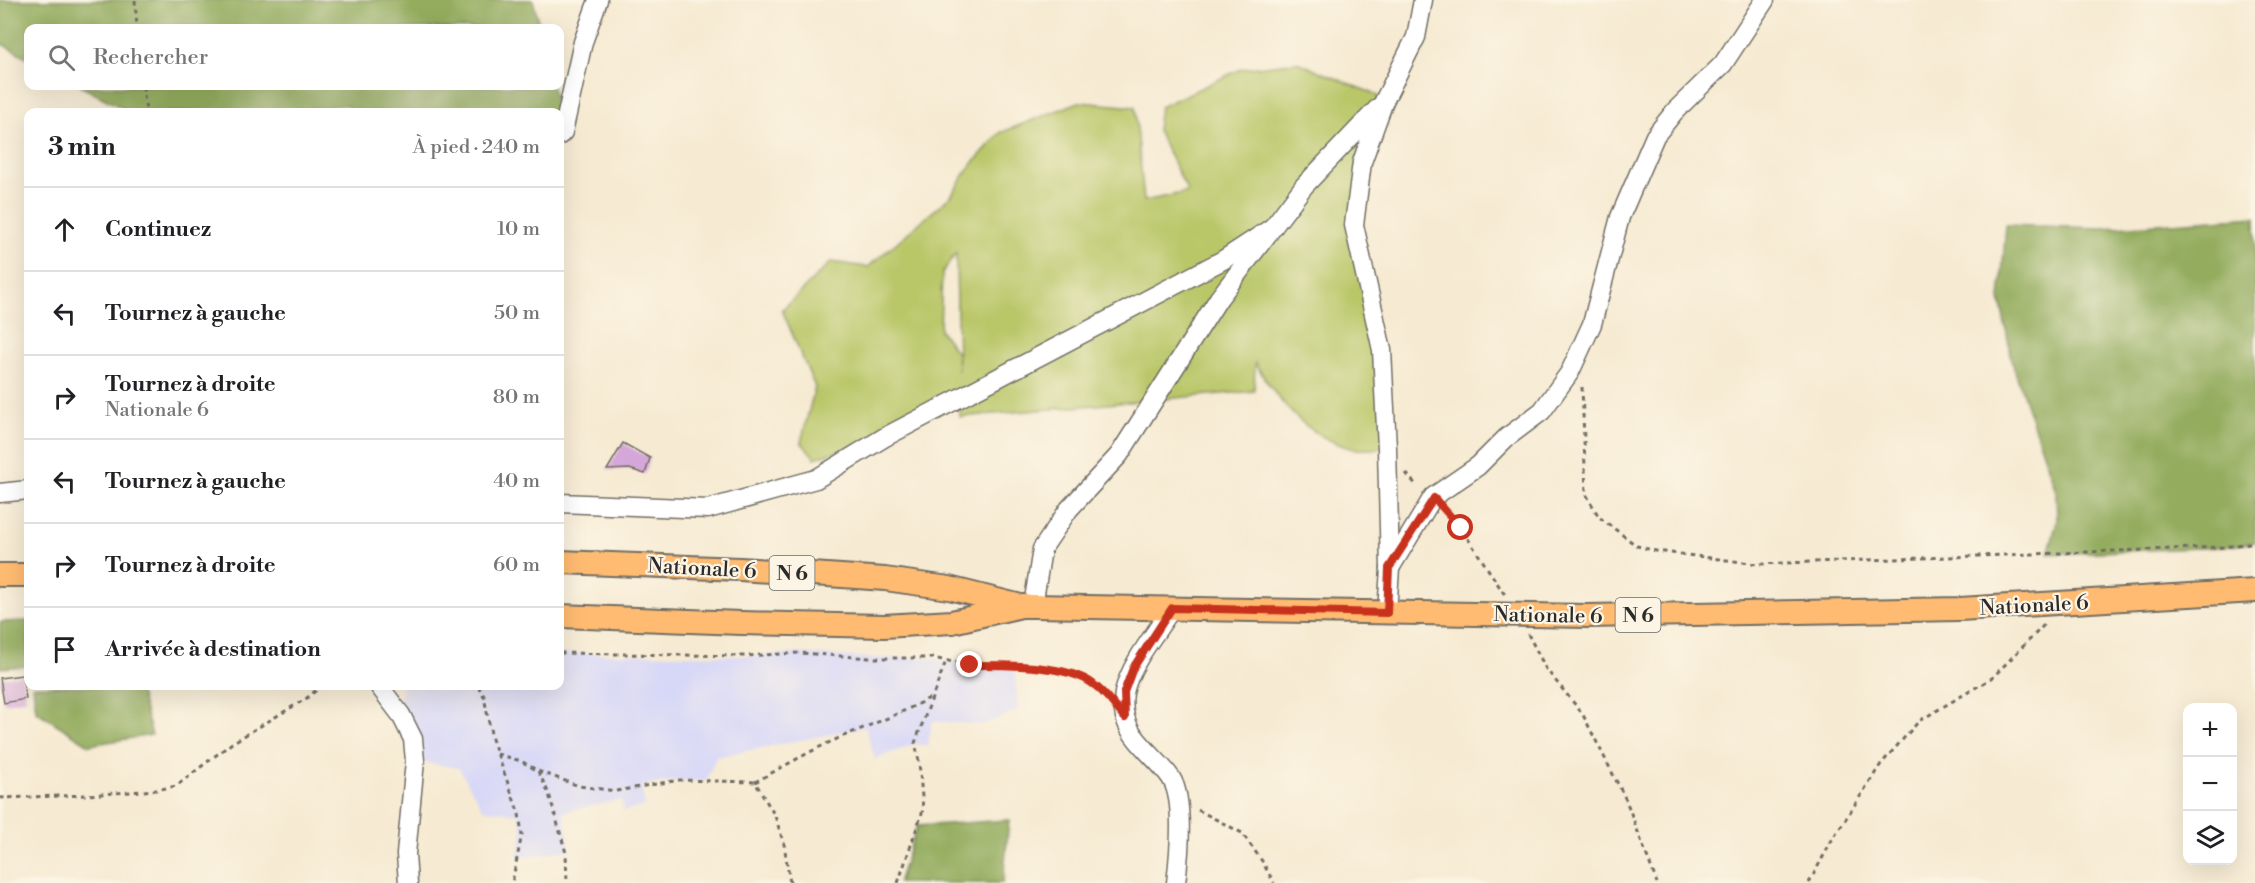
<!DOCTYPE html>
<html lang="fr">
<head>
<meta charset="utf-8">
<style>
	body { margin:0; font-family:"Libre Bodoni",serif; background:#f6f6f6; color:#202124 }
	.controls { position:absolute; right:18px; bottom:18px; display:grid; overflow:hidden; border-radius:12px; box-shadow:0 6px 24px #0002 }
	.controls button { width:54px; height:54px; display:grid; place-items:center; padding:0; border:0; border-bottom:2px solid #e0e0e0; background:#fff; color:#202124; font:30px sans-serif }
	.stop { position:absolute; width:18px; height:18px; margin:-14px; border:4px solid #c8321e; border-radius:50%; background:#fff }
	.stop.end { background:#c8321e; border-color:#fff; box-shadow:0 2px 6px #0008 }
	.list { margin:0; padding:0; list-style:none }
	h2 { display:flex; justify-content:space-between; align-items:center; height:78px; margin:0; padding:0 24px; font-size:26px }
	h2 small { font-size:20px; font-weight:400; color:#757577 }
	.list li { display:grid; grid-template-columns:39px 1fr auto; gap:18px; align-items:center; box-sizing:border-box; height:84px; padding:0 24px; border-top:2px solid #e0e0e0 }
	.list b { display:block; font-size:22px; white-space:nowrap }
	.list p { margin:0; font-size:20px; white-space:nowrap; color:#757577 }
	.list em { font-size:20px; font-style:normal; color:#757577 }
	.icon { flex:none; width:33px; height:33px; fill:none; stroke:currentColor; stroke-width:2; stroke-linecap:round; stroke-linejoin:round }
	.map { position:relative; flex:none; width:2255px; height:883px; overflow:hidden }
	.search { position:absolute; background:#fff; box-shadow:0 6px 24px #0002; left:24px; top:24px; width:540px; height:66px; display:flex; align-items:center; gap:15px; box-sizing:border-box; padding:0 21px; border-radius:12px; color:#757577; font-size:22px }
	.panel { position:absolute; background:#fff; box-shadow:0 6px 24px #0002; left:24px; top:108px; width:540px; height:582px; border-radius:12px }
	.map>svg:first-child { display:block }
</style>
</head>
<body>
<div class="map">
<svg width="2255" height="883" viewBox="0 0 2255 883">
	<rect width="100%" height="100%" fill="#fcf5e5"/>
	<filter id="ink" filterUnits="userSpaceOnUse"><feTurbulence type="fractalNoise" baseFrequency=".0167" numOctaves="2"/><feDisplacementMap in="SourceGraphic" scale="12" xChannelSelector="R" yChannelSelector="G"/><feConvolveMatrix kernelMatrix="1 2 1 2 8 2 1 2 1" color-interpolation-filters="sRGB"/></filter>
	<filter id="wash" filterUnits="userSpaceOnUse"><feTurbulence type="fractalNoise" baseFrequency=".008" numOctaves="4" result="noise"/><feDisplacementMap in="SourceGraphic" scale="24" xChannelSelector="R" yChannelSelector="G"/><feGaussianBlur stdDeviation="1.35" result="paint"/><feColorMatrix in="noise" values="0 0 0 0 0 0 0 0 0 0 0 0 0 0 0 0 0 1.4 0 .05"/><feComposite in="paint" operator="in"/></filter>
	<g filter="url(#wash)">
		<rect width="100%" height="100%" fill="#f6ead2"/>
		<polygon fill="#d7d7f8" points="560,653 743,656 800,653 870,658 932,658 970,665 1015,665 1018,710 982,725 932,721 928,746 915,744 875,759 865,727 716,757 706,781 679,780 641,786 645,806 624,811 621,800 563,812 571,850 517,857 522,834 519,814 483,809 459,768 415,761 399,712 402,686 560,686"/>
		<path fill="#bac769" stroke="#72794a" stroke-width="1.5" fill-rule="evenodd" d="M1297,62L1379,96L1362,162V265L1387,448C1376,448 1361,451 1350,448C1305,435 1278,402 1255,363L1254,391L960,417L959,390L885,437L815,458L801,442L815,387L782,310L831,262L868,267L951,196L968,169L1000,133L1079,102L1135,107L1144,201L1188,192L1157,130L1160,107L1241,69ZM956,253L958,371L957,353L940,330L942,273Z"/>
		<g fill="#93ac5d" stroke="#5f6c44" stroke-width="1.5">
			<polygon points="0,0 533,0 540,28 28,28 28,58 0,43"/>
			<polygon points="80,86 552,86 558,112 350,112 347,105 273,112 130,112"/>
			<polygon points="2255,217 2255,542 2224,547 2048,554 2057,522 2056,491 2013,365 2000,299 2006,225 2102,228"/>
			<polygon points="28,621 28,666 0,668 0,622"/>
			<polygon points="33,686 138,686 152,735 89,745 36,711"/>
			<polygon points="1009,820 1003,883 898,883 917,826"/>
		</g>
		<g id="blocks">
			<g fill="#d5a6d9">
				<polygon points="623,443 650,458 645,474 630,469 607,470"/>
				<polygon points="22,675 26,699 4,703 0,678"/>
			</g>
		</g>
	</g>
	<g filter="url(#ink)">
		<use href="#blocks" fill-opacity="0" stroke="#726e65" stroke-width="1.5"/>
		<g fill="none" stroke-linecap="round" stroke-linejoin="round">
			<g stroke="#726e65" stroke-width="21">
				<g id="minor">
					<polyline points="560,135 563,132 583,42 598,0"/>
					<polyline points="0,493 28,490"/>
					<polyline points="560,503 708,509 816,479 885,437 1223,260 1273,227"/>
					<polyline points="1390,568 1433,497 1478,466 1506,438 1542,411 1570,372 1592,324 1620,217 1655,136 1675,111 1723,64 1765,0"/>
					<polyline points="1033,606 1042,549 1069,509 1119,455 1219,298 1273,227 1304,186 1379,107"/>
					<path d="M1172,608C1157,632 1129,665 1124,693C1118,736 1151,749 1171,778C1185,800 1179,858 1176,883"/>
					<polyline points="1387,613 1390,568 1387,448 1382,350 1354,225 1362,162 1384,101 1416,37 1423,0"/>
					<polyline points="379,686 401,715 413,739 415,761 406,854 408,883"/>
				</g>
			</g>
			<g stroke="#726e65" stroke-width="26">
				<g id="major">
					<polyline points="560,562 740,569 885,579 949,588 1017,605"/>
					<polyline points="0,575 28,575"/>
					<polyline points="560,616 741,623 884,626 952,622 1021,606 1033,606 1587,616 1960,609 2255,591"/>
				</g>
			</g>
			<g stroke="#726e65" stroke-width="3" stroke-dasharray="4.5 4.5" stroke-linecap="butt">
				<polyline points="135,0 137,28"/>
				<polyline points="143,86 146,112"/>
				<polyline points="1582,387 1586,494 1599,517 1637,546 1656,551 1758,564 2224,547 2255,542"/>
				<polyline points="1406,473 1417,486"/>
				<polyline points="1445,510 1461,528 1505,595"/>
				<polyline points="1528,634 1546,669 1582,713 1626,800 1657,883"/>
				<polyline points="560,653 743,656 800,653 870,658 932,658 970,665 1015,665 1079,675 1095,685 1106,697"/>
				<polyline points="478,686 484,696 492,739 519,814 522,834 512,883"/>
				<polyline points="497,754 521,761 538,771 549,794 566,853 567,883"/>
				<polyline points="538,771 579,786 616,791 679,780 755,782 775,816 784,844 790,883"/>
				<path d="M755,782C779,769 803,755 828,743C863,727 900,715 933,696"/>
				<polyline points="0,798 88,795 156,790 176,786 232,743 307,698 321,686"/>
				<polyline points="1198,810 1242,833 1262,861 1274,883"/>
				<polyline points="898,883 923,810 919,761 915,743 946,661"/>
				<polyline points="1809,883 1832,840 1881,764 1919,721 1992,678 2044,625"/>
			</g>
			<use href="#minor" stroke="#fff" stroke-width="18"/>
			<use href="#major" stroke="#ffbb71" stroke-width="22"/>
		</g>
	</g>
	<g fill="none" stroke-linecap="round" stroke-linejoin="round" filter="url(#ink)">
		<path stroke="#c8321e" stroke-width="8" d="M970,665C1003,665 1067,664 1093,684C1105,692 1115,707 1125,718L1124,692L1133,668L1172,608L1387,613L1389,568L1434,498L1461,528"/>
	</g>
	<g text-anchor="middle" stroke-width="4.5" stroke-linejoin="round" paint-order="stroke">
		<g fill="#fcf5e5" stroke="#6a6863" stroke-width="1.5">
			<rect x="769.5" y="556" width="45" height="34" rx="4.5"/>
			<rect x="1615.5" y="598" width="45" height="34" rx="4.5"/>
		</g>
		<g font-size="20" font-weight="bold" fill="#2b2b2b">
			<text x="792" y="580">N 6</text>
			<text x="1638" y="622">N 6</text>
		</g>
		<g font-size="21" fill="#2b2b2b" stroke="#fcf5e5">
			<text transform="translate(702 568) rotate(3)" y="7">Nationale 6</text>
			<text transform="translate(2034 605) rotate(-3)" y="7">Nationale 6</text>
			<text transform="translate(1548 615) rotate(1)" y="7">Nationale 6</text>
		</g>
	</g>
</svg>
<div class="controls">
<button>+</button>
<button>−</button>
<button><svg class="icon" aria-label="layers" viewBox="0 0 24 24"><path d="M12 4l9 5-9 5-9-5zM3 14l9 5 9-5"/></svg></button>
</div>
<div class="stop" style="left:1461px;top:528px"></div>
<div class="stop end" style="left:970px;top:665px"></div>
<div class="search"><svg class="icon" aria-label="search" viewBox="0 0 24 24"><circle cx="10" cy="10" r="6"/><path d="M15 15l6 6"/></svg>Rechercher</div>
<section class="panel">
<h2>3 min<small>À pied · 240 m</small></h2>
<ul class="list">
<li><svg class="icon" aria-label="ahead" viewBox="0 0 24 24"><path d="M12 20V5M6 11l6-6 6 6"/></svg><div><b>Continuez</b></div><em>10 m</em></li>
<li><svg class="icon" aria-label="left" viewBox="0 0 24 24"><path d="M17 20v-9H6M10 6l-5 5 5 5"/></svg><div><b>Tournez à gauche</b></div><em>50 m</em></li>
<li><svg class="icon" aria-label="right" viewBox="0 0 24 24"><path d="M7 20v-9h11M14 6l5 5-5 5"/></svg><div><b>Tournez à droite</b><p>Nationale 6</p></div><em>80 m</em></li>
<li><svg class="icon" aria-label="left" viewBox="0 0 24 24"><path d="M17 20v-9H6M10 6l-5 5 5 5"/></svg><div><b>Tournez à gauche</b></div><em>40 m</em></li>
<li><svg class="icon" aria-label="right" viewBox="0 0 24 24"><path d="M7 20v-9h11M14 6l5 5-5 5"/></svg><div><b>Tournez à droite</b></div><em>60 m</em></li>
<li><svg class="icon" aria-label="arrive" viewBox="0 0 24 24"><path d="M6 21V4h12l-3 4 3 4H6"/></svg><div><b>Arrivée à destination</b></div></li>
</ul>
</section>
</div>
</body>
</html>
